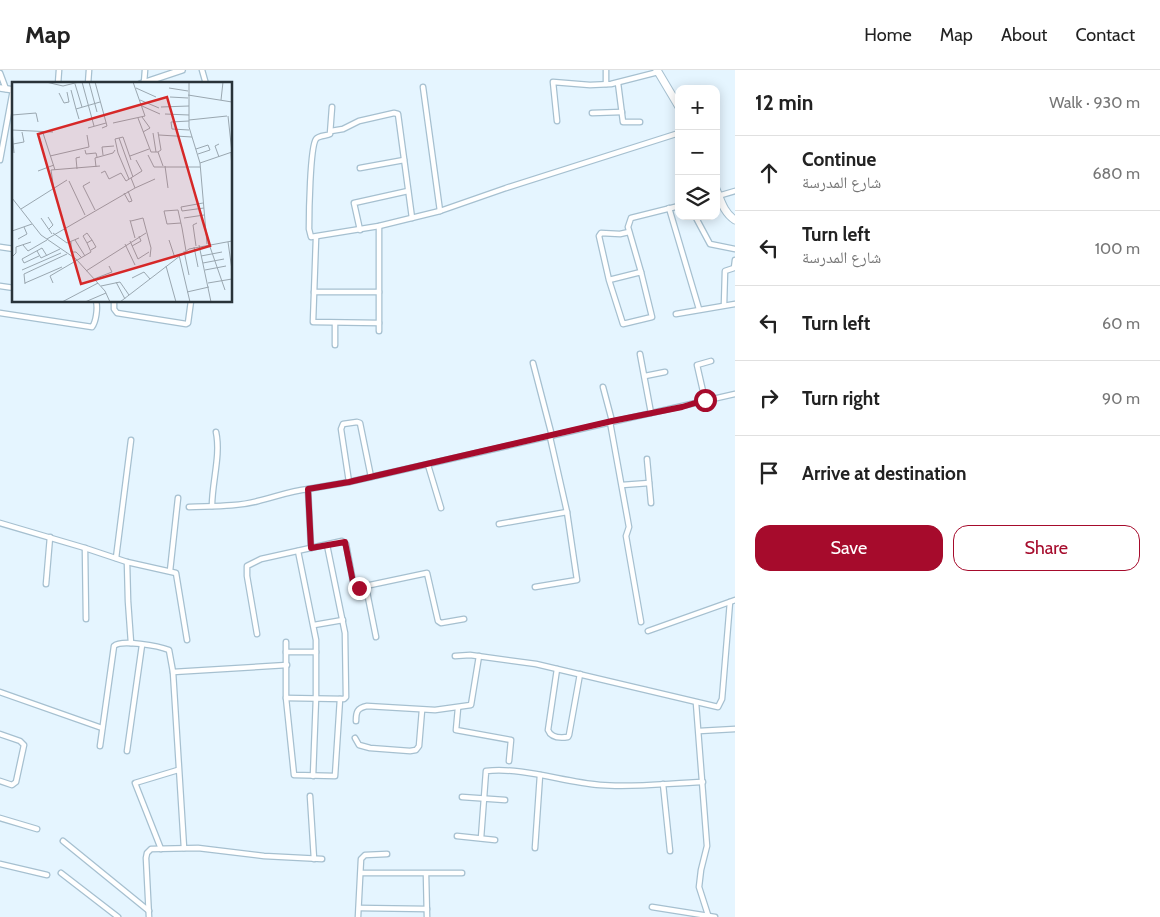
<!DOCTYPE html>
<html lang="en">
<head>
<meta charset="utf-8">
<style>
	body { margin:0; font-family:Cabin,"Noto Naskh Arabic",sans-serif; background:#f6f6f6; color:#222 }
	.controls { position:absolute; right:15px; top:15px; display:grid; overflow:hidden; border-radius:10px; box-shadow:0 2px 12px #0003 }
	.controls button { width:45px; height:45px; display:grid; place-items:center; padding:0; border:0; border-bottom:1px solid #e0e0e0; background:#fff; color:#222; font:25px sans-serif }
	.stop { position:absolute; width:15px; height:15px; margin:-11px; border:4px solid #a60b2c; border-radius:50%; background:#fff }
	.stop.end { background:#a60b2c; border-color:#fff; box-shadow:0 1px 5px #0008 }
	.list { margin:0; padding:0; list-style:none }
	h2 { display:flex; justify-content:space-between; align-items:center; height:65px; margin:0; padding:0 20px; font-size:21px }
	h2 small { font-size:16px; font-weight:400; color:#767676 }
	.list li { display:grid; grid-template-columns:32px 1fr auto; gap:15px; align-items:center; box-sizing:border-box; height:75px; padding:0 20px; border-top:1px solid #e0e0e0 }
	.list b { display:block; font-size:19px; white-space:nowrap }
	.list p { margin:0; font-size:16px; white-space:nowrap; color:#767676 }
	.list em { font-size:16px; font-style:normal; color:#767676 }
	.actions { display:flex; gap:10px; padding:15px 20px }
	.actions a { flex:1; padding:11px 0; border:1px solid #a60b2c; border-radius:15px; text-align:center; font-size:18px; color:#a60b2c }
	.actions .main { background:#a60b2c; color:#fff }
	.icon { flex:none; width:28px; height:28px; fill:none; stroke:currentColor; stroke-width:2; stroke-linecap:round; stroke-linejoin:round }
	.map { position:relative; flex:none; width:735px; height:847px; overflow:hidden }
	header { display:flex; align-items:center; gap:30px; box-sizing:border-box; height:70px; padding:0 25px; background:#fff; border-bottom:1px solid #e0e0e0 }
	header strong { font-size:24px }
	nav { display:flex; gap:28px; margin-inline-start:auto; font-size:18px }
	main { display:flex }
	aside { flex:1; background:#fff }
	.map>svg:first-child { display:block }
</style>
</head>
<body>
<header>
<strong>Map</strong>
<nav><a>Home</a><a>Map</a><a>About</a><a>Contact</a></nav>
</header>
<main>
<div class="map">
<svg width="735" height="847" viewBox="0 0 735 847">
	<rect width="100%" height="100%" fill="#e5f5ff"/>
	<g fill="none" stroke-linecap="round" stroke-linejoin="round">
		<g stroke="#a6c0d0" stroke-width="7">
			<g id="street">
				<polyline points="202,0 206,14"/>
				<polyline points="606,0 606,14"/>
				<polyline points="0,3 6,19"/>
				<polyline points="144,13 145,0"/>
				<polyline points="618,13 623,52 640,52"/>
				<polyline points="58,14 59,0"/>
				<polyline points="88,14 89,0"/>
				<polyline points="423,17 440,141"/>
				<path d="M332,37L330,64C327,66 319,65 316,69C310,77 309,145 309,159L311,167L379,156L440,141L506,118L679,63"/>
				<polyline points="592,43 622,42"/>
				<polyline points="557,51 553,12 590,15 611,14 658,2"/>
				<polyline points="331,61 343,59 359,51 394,43 398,44 412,148"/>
				<polyline points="0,90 13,20"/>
				<polyline points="360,98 404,90"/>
				<polyline points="718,126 735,121"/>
				<polyline points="669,138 699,239"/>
				<polyline points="695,146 710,174 735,179"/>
				<polyline points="379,156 379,261"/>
				<polyline points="360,160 354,133 408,121"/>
				<polyline points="316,168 313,252 379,253"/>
				<polyline points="0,177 14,179"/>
				<polyline points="641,202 628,157 631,148 679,136"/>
				<polyline points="609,210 641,202 652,247 623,254 609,210 599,166 601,163 620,164 629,162"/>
				<polyline points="0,216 14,218"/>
				<polyline points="314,222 379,222"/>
				<polyline points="114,231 114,239 117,243 186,254 188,253 191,231"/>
				<polyline points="724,235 725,201 734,198 735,190"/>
				<path d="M0,243L92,257C96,252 98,238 96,231"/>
				<polyline points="676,244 735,234"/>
				<polyline points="335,253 335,275"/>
				<polyline points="640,284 651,343"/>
				<polyline points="533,293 552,366"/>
				<polyline points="645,306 665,302"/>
				<polyline points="603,317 612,351"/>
				<polyline points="705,330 697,295 711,291"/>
				<polyline points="610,352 629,457 626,466 641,552"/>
				<polyline points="647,389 651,433"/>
				<polyline points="428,395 441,438"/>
				<polyline points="349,412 341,359 343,354 357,352 360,353 371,407"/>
				<polyline points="622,415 649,413"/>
				<path d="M212,436C212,412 221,385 216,362"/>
				<path d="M189,437C212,436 236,437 258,431C275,427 290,421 308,419"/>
				<polyline points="0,453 85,478 127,492 176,503 187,570"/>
				<polyline points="499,454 567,442"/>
				<polyline points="85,478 86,549"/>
				<polyline points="311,478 308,419 349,412 735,324"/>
				<polyline points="298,481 316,570 316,628 313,706"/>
				<polyline points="116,488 131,370"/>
				<polyline points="127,492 128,531 131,573"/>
				<polyline points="170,501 178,428"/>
				<polyline points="46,514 50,467"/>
				<polyline points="366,517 376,567"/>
				<polyline points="535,517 577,510 567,442 550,367"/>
				<polyline points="314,555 343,550"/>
				<polyline points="648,561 735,530"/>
				<polyline points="257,564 247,506 247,496 261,489 342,471 346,474 354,517 356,518 427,503 438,551 441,553 464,549"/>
				<polyline points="286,572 286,628 294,705 335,706 340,629"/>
				<polyline points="286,582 316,582"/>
				<polyline points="455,586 470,585 536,594 718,637 722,629 730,532"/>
				<path d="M557,599L548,660C551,668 561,668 568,667L569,665L580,604"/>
				<polyline points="173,602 287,595"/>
				<polyline points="0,622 102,658"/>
				<polyline points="286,628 344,629 346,627 345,563 327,475"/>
				<polyline points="696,633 707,776 701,800 699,817 708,845"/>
				<polyline points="458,638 456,660 511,670 509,691"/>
				<path d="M356,651C356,642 357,638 367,636L435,640L471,635L479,586"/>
				<polyline points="699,661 735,659"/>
				<polyline points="0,664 20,671 24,675 16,712 12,715 0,711"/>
				<polyline points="355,668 359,675 370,678 410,681 416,680 419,676 422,640"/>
				<path d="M100,676L114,576C121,569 159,576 169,580L173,602L184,778"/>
				<polyline points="127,681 142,575"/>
				<polyline points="663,714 670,781"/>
				<polyline points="310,726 314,789"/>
				<polyline points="462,727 505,730"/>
				<polyline points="0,748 37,759"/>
				<polyline points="457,766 495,770"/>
				<path d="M481,768L486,701C523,697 563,712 600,715C634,718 669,713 703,712"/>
				<polyline points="63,771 149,841"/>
				<polyline points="535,778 540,705"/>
				<polyline points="161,779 135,713 178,700"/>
				<polyline points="0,794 47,805"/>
				<polyline points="61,803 118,847"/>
				<polyline points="361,803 462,803"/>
				<polyline points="426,804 427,847"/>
				<polyline points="652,837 715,847"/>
				<polyline points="359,838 427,839"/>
				<polyline points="149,847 146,788 147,783 151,779 198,778 264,786 322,789"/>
				<polyline points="358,847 361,789 365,785 387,784"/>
			</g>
		</g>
		<g stroke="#a6c0d0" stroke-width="8">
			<g id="secondary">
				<polyline points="140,14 182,0"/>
				<polyline points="0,18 14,20"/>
			</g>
		</g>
		<g stroke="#a6c0d0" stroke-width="9">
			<g id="primary">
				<polyline points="657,0 679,37"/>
				<path d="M716,119C721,131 724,143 735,150"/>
			</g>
		</g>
		<use href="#street" stroke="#fff" stroke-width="4.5"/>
		<use href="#secondary" stroke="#fff" stroke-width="5.5"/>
		<use href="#primary" stroke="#fff" stroke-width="7"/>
	</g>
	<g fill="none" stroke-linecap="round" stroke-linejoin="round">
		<polyline stroke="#a60b2c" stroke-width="6" points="359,518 354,517 345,472 311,478 308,419 349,412 612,351 682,337 705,330"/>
	</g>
	<g transform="translate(12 12)">
		<rect width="220" height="220" fill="#e5f5ff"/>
		<path fill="none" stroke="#9aa7b0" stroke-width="1" d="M34,0L51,4L67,0M70,0L82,44M77,0L85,30M83,0L95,44L90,46M177,0V45L188,81M63,2L70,25M124,6L144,15M157,6L176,9M59,8L64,27M47,11L52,21L57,20L55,10M176,13L220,20M158,15L176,16M128,18L147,26M209,18L211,0M130,24L148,32M149,25L177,24M153,32L177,33M0,33L24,31L26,40M216,34L220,71M130,35L138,46L131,50M126,36L139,70H146M67,37L64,27L88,20M177,38L215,34M177,39L159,40L160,47L177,48M101,41L133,34L121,0M76,46L94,41M0,48L41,50M0,48L2,71M146,50L149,68L146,70L151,84M31,51L43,88M141,51L144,70M147,53L180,55M107,56L103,57L106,71L117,97M107,56L121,95M107,56L111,55L119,78M1,62L12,60L10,50M184,67L196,63L198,68L186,72M73,68L74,72L84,71L85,75M219,71L220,87M91,73L90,65L102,64M136,73L142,85H188M38,74L77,65L75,53M118,74L137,67M207,75L203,64L207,62M153,84L156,106M84,85L83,76L101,71L103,68M65,87L64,76L68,75M26,89L42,83M89,91L93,89L97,97L109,91L114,99L130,89L124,78M57,99L73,133M78,100L71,104L83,128M123,106L143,97M42,108L39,88L88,84M112,111L117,120L120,119L116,109M0,116L29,153L64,177L93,209L98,220M191,121L169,125L170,129L192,126M9,127L55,98M36,135L41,143L37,147M29,136L40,152M172,136L192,133M118,138L123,156M119,139L131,136L139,166L138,175M169,141L155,142L152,129L166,128L170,146L174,169M0,149L20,142M41,151L55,161L67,156M6,157L15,152L12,145M35,157L123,106L119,96M63,158L73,174M157,158L163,176M118,159L126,177L137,170M59,160V170H64L70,176M216,160L220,188M113,162L123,183M195,162L188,81L220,70M197,162L213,208M11,163L16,169L35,158M187,163L199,220M120,164L129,159L127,154M184,164L181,143L185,141M182,165L186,185M79,168L84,165L80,158L75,151L71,154L75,161L80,158M25,169L29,176L48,167M172,169L177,193M167,173L178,220M27,174L12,181L10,177L30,166L35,174M189,174L210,170M0,175L4,171V165L19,160M191,181L212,177M154,184L164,220M10,188L49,171M193,188L214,184M74,189L134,151M120,196L132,190L138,197M82,197L100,190L97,184M104,200L113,217M13,201L50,185M41,201L38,194L79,170L75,161M196,201L220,197M13,202L12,192L55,172M89,204L108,200L117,213M175,210L197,205M50,220L86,201M73,220L94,211M108,220L177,167L220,159"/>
		<path fill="#d62828" fill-opacity="0.15" stroke="#d62828" stroke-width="2.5" d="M155,15L198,164L69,202L26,52Z"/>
		<rect width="220" height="220" fill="none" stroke="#293339" stroke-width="2.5"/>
	</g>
</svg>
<div class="controls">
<button>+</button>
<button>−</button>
<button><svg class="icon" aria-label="layers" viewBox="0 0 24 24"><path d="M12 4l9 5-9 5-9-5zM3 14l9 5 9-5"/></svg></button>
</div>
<div class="stop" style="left:705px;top:330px"></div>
<div class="stop end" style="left:359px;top:518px"></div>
</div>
<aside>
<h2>12 min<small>Walk · 930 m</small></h2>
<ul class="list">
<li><svg class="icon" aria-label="ahead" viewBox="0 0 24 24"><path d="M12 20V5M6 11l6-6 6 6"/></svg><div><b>Continue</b><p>شارع المدرسة</p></div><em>680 m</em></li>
<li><svg class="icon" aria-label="left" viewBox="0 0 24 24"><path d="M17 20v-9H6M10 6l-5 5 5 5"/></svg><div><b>Turn left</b><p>شارع المدرسة</p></div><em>100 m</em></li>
<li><svg class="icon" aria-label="left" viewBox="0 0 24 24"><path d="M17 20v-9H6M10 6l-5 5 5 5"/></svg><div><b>Turn left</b></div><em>60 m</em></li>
<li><svg class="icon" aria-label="right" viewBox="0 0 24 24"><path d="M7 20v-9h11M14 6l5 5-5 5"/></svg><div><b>Turn right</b></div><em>90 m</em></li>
<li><svg class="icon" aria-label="arrive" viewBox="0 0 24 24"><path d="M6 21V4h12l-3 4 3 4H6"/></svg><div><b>Arrive at destination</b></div></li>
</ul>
<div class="actions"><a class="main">Save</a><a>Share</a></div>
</aside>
</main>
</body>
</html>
